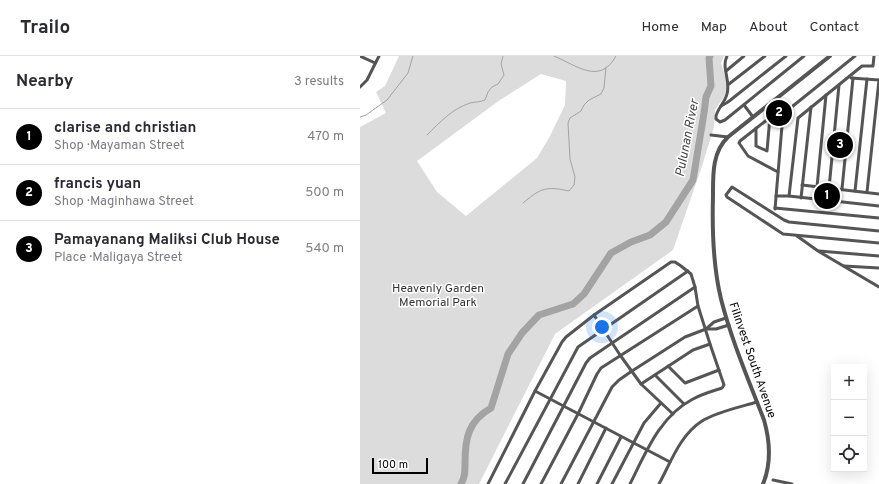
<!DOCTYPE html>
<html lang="en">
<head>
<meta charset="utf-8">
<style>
	body { margin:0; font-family:Overpass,sans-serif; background:#f2f2f3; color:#2b2b33 }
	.controls { position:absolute; right:12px; bottom:12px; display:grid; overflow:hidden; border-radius:0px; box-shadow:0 4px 16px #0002 }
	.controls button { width:36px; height:36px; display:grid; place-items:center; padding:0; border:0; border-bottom:1px solid #e1e1e2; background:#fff; color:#2b2b33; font:20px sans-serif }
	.scale { position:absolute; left:12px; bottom:10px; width:56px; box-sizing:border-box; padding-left:4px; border:2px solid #000; border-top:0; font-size:11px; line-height:14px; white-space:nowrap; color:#000; -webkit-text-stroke:3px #fff; paint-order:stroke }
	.you { position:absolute; left:242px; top:271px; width:14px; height:14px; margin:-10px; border:3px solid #fff; border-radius:50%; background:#1a73e8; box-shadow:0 0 0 6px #1a73e833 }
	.badge { display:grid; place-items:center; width:26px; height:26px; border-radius:50%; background:#000; color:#fff; font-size:13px; font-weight:700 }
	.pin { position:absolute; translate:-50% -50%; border:2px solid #fff; box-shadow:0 1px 4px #0006 }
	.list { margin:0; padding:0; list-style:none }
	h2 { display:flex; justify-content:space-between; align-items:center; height:52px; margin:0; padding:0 16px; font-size:17px }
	h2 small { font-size:13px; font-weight:400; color:#7c7c81 }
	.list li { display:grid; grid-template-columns:26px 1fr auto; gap:12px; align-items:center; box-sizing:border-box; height:56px; padding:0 16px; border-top:1px solid #e1e1e2 }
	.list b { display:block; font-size:15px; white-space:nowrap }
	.list p { margin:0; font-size:13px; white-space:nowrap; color:#7c7c81 }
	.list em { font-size:13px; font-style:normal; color:#7c7c81 }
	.icon { flex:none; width:22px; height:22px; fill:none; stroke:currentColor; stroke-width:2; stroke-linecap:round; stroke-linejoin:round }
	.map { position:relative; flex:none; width:519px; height:428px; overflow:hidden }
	header { display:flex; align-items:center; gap:24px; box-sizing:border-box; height:56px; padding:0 20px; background:#fff; border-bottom:1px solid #e1e1e2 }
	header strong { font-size:19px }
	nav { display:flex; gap:22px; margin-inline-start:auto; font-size:14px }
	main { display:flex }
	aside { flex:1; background:#fff }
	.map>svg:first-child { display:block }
</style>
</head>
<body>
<header>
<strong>Trailo</strong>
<nav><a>Home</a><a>Map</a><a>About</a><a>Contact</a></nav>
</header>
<main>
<aside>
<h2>Nearby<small>3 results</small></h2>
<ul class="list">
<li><span class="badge">1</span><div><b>clarise and christian</b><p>Shop · Mayaman Street</p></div><em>470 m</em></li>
<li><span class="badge">2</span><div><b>francis yuan</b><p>Shop · Maginhawa Street</p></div><em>500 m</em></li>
<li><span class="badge">3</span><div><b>Pamayanang Maliksi Club House</b><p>Place · Maligaya Street</p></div><em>540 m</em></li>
</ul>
</aside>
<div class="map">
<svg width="519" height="428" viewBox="0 0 519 428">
	<rect width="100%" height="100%" fill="#fff"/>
	<path fill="#dcdcdc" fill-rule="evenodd" d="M39,0H364L361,7L368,30L365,39L355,54L354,71L342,110L313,194L195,278L119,428H0V71L26,57L16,36L25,30ZM181,18L206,25L205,49L190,80L177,102L106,160L77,136L57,105L140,44Z"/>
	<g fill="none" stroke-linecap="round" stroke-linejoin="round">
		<g stroke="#a3a3a3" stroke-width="1">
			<path d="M194,0C216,9 240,30 256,0"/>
			<polyline points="0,61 6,59 27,44 48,17 53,0"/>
			<path d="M67,79C80,66 92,53 110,47C115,46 120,46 125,44L128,36L132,31L138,28L144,19L141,8L143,0"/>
			<path d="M163,147C181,132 186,130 209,135L214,129L215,121L210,103L208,67L210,62L221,55L224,49L229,44L241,38L244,32L246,11"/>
		</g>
		<path stroke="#a3a3a3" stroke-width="7" d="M101,428C105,421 105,416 105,407C105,383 108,365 131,352L148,298L162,277L179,259L213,248L224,238L251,197L271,186L290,179L306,166L333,124L344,57L346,41L351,30L349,2L350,0"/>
		<g stroke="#555" stroke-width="3">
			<polyline points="0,0 15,7"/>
			<path d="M367,0C361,12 371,24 367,38C365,46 358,52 356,60V63L360,66L365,64L444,0"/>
			<polyline points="366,15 384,0"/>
			<polyline points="491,22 519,24"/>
			<polyline points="369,28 405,0"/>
			<polyline points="0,31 7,24 19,0"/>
			<polyline points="410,47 417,56 423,58"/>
			<polyline points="384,49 393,61"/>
			<polyline points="361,50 368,46 426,0"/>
			<polyline points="417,56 380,85 379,87 388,100 418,116"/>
			<polyline points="423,58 495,0"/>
			<polyline points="396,72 396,90 407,95 410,61"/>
			<polyline points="351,79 368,81"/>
			<polyline points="442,129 519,138"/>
			<polyline points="457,131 466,39"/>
			<polyline points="469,132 479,29"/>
			<polyline points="482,133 493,22"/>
			<polyline points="495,135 507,23"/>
			<polyline points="507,136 519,24"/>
			<polyline points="416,140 429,140 519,150"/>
			<polyline points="429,140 438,62 502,10 513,10 514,0"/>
			<polyline points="441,142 451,51"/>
			<polyline points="415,152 519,162"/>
			<polyline points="415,153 423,58"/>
			<polyline points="519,175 429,166 424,164 372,131 366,139 367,141 423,178 519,187"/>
			<polyline points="437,180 458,195 519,231"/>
			<polyline points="459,195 519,200"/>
			<polyline points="484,210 519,212"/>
			<polyline points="234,259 260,299 281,328 313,358"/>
			<polyline points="346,273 354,266 366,262"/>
			<polyline points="308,310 325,327 359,314"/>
			<polyline points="295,319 324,348"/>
			<polyline points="281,328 333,294 350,288"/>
			<polyline points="175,335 310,406"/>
			<polyline points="413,424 432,428"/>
			<path d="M128,428L175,335L202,286L206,281L234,259L311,206H315L321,210L331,218L335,231L338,250L350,288L364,329L362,332C353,335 342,338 333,343C300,360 286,396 270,428"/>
			<polyline points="145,428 218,291 328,215"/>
			<polyline points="163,428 226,307 230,302 335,231"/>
			<polyline points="181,428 218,358 237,318 241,312 338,250"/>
			<polyline points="201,428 252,331 259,324 272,315 325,281 346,273 356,273 369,269"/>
			<polyline points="218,428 246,372"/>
			<polyline points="237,428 261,381"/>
			<polyline points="252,428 284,367 301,347"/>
			<path d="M299,428C311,406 320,379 342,365C356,356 380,351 397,346"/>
		</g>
		<path stroke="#555" stroke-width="4" d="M403,428C412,406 410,385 404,364C389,325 371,283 361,243C353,210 352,174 353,140C353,119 352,96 368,81L470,0"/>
	</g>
	<g text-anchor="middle" stroke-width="3" stroke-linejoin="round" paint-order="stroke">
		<g font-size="12" fill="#333" stroke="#fff">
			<text x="78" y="236">Heavenly Garden<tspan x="78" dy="14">Memorial Park</tspan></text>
		</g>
		<g font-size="12" fill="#000" stroke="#fff">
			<text transform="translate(393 304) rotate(71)" y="4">Filinvest South Avenue</text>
		</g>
		<g font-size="13" font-style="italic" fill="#444" stroke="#fff">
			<text transform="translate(326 82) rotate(-79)" y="5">Pulunan River</text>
		</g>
	</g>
</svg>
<div class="controls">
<button>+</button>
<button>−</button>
<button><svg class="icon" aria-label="locate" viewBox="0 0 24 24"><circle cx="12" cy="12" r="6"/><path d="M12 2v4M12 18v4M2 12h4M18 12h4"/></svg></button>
</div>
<div class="scale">100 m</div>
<div class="you"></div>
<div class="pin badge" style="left:467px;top:140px">1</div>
<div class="pin badge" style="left:419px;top:57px">2</div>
<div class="pin badge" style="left:480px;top:89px">3</div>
</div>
</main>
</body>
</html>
